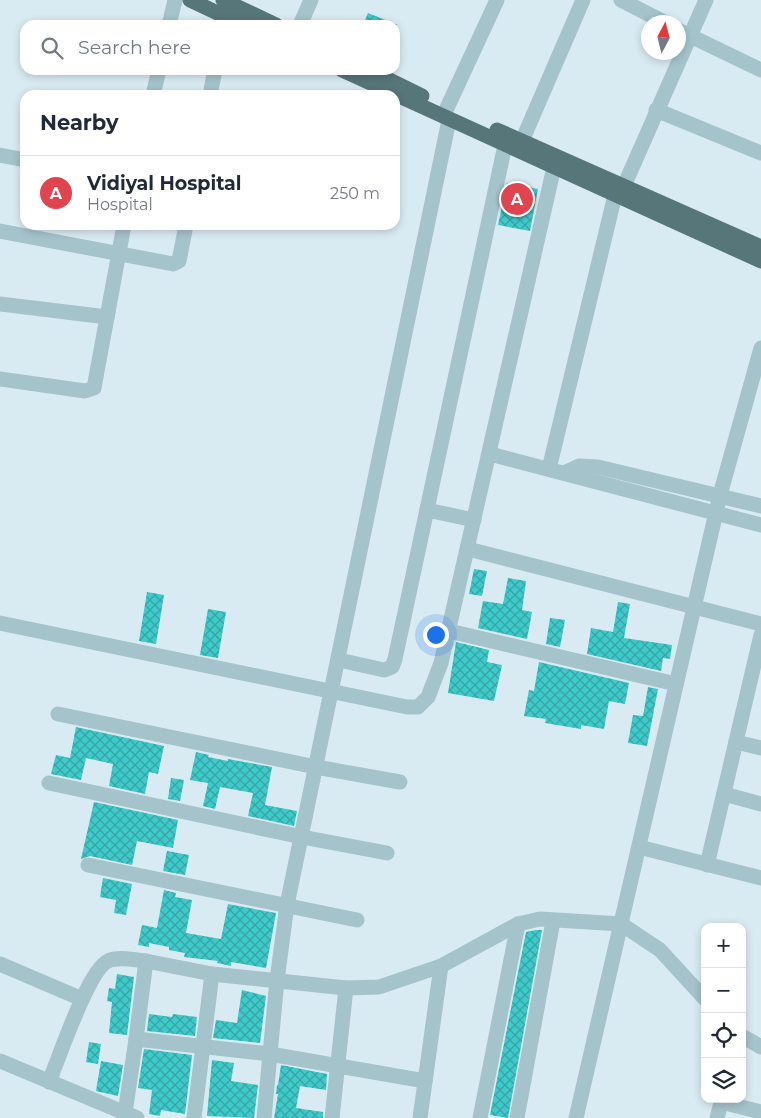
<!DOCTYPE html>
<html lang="en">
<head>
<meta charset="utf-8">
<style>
	body { margin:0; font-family:Montserrat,sans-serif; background:#f6f6f7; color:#1f2937 }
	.controls { position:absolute; right:15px; bottom:15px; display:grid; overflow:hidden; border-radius:10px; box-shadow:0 2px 8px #0003 }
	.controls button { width:45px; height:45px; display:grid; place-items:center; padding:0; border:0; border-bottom:1px solid #e0e1e3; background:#fff; color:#1f2937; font:25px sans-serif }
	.compass { position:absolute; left:641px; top:15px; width:45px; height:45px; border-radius:50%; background:#fff; box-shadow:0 2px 8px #0003; rotate:7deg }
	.you { position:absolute; left:435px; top:634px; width:18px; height:18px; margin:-12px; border:4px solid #fff; border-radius:50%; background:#1a73e8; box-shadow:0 0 0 8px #1a73e833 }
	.badge { display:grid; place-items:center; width:32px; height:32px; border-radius:50%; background:#591b26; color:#fff; font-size:16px; font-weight:700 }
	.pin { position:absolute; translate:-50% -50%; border:2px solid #fff; box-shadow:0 1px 5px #0006 }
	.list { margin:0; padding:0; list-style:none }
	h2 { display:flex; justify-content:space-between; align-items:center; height:65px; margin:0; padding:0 20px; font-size:21px }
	h2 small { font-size:16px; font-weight:400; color:#747a83 }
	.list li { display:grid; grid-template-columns:32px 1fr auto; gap:15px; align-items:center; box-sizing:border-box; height:75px; padding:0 20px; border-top:1px solid #e0e1e3 }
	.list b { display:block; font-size:19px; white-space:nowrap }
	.list p { margin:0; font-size:16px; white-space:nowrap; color:#747a83 }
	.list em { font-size:16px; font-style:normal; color:#747a83 }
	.icon { flex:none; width:28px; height:28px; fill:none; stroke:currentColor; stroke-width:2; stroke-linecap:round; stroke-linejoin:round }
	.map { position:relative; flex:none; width:761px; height:1118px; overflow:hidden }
	.search { position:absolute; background:#fff; box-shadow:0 2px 8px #0003; left:20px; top:20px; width:380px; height:55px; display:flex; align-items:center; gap:12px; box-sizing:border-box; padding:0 18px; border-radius:15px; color:#747a83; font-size:19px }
	.panel { position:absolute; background:#fff; box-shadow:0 2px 8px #0003; left:20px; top:90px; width:380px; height:140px; border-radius:15px }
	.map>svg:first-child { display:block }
</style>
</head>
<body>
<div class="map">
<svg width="761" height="1118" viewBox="0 0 761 1118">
	<defs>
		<pattern id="building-cross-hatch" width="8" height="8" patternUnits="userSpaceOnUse" patternTransform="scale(1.25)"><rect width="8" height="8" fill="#3fcaca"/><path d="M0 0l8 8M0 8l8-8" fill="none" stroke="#35a5a5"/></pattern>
	</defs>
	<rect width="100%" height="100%" fill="#d9ebf2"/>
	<g fill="url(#building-cross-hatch)">
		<polygon points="368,13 398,25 363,25"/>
		<polygon points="507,183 538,189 530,231 498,225"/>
		<polygon points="474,569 487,571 482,596 469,594"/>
		<polygon points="508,578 526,581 522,610 532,612 527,639 478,628 483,601 503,604"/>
		<polygon points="147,592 164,595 156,644 139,641"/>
		<polygon points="618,602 630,604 624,638 672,645 670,659 663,658 661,671 587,654 591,628 613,632"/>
		<polygon points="208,609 226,612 218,658 200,655"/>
		<polygon points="550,618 565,620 560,647 546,644"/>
		<polygon points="456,642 489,650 487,662 502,665 494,701 448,693"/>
		<polygon points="539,662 629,683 625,704 609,701 604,729 581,725 581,729 545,723 546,719 524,716 529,690 534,691"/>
		<polygon points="648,687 658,689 647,746 628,743 633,715 643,716"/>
		<polygon points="76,727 164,746 158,774 149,772 145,794 109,786 113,764 86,758 81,780 51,774 56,755 70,758"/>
		<polygon points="196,752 209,755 208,757 228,761 228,759 272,767 265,805 297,811 294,826 248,816 253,793 220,787 215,809 203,806 208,783 190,780"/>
		<polygon points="171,778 184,780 180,801 168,799"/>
		<polygon points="94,802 178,820 173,848 137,841 132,865 90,856 81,859"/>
		<polygon points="167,851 189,855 185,875 163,871"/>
		<polygon points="103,878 132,884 126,915 114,913 116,900 100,897"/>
		<polygon points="164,890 176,893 175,897 192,900 186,933 221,939 228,904 276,913 266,968 231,962 231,966 217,963 218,961 184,957 185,953 169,950 169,947 149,943 149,947 138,945 142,925 157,928"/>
		<polygon points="536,930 542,930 508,1118 490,1115 526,932"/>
		<polygon points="117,974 134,977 127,1035 109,1033 112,1002 107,1001 109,988 115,989"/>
		<polygon points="242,990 266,996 260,1043 213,1038 216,1020 237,1023"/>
		<polygon points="149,1014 172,1017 173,1014 197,1017 195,1036 147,1031"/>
		<polygon points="89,1042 101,1044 98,1064 86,1062"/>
		<polygon points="144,1049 192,1055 185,1114 161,1110 160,1116 149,1114 152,1090 138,1088"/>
		<polygon points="212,1060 234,1063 231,1081 258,1085 254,1118 207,1116"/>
		<polygon points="101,1061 123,1065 118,1096 96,1091"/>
		<polygon points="281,1065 327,1074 326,1090 300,1086 296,1108 323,1112 323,1118 274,1118 278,1094 276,1094 277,1085 278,1085"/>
	</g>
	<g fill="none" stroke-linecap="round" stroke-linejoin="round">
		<g stroke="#a5c3cb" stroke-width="15">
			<polyline points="621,0 664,22"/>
			<polyline points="169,25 175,0"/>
			<polyline points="300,25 311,0"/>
			<polyline points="678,30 761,70"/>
			<polyline points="153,95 159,70"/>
			<polyline points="210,95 215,70"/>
			<polyline points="447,108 497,0"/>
			<polyline points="656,110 761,153"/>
			<polyline points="522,141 583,0"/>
			<polyline points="0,155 25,160"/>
			<polyline points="624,186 706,0"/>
			<polyline points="0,231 173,264 179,261 186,225"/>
			<polyline points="0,304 107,317"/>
			<polyline points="0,379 85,391 94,388 124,225"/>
			<polyline points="490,454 761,525"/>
			<polyline points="549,469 615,195"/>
			<polyline points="564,473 579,466 598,467 761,506"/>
			<polyline points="427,510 474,520"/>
			<polyline points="468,549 761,624"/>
			<polyline points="0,623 407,707 418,707 428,697 441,663 554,167"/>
			<polyline points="449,631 676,684"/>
			<polyline points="339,660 384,670 392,667 395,659 505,145"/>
			<polyline points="58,714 316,767 400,782"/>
			<polyline points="736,742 761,748"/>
			<polyline points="49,783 302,837 387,853"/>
			<polyline points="724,794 761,804"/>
			<polyline points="639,847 761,878"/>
			<polyline points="88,865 357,920"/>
			<polyline points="707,865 761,635"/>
			<polyline points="0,964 82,999"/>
			<polyline points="742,1036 761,1047"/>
			<polyline points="136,1039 146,961 212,974 346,988 379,987 441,966 518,924 540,919 621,924 660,950 705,999"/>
			<polyline points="0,1061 137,1118"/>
			<path d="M49,1082C59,1058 88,970 108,961C118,956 135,960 146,961"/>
			<polyline points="721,1102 761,1112"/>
			<polyline points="125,1113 136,1039 270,1054 425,1081"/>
			<polyline points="194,1118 212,974"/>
			<polyline points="264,1118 277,980 287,905 449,120"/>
			<polyline points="332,1118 346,988"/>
			<polyline points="420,1118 441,966"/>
			<polyline points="480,1118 518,924"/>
			<polyline points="517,1118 553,921"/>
			<polyline points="576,1118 720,495 761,348"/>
			<polyline points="717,1118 722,1099"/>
		</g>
		<g stroke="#577679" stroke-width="15">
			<polyline points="190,0 243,25"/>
			<polyline points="223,0 276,25"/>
			<polyline points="342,70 761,261"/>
			<polyline points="369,70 422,96"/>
			<polyline points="497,130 761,247"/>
		</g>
	</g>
</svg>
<div class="controls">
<button>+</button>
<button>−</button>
<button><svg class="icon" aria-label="locate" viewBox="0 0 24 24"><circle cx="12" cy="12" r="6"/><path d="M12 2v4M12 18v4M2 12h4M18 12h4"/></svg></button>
<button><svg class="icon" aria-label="layers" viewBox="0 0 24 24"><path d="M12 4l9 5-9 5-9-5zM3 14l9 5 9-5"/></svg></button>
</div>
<svg class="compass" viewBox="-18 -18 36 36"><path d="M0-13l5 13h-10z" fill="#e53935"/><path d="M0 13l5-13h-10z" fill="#747a83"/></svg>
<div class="you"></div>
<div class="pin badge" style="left:517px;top:199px;background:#e0444e">A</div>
<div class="search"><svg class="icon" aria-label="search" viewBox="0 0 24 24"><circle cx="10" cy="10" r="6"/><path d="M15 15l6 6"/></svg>Search here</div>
<section class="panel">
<h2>Nearby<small></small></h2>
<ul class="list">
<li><span class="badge" style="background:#e0444e">A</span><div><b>Vidiyal Hospital</b><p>Hospital</p></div><em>250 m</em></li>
</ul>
</section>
</div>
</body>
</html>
